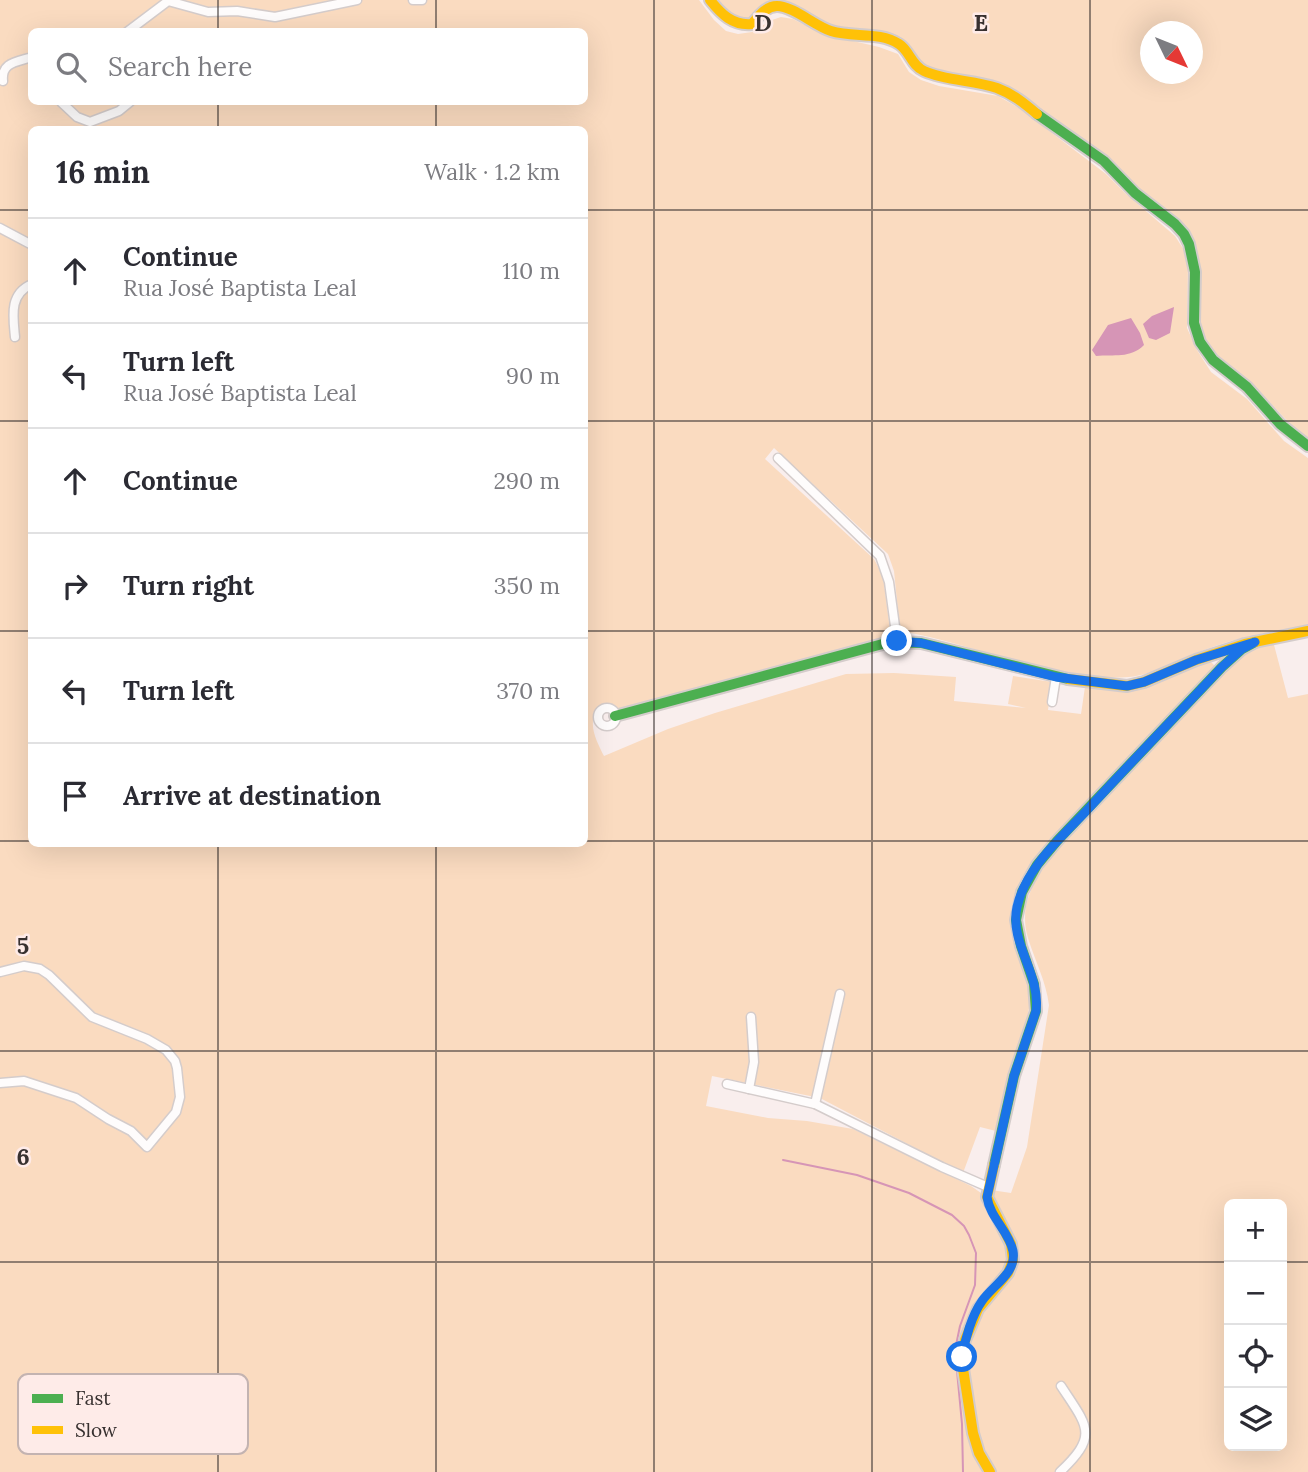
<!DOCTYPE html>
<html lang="en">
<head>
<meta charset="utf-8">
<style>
	body { margin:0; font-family:Lora,serif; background:#f7f7f7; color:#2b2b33 }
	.controls { position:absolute; right:21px; bottom:21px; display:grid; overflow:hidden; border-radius:10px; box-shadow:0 7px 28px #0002 }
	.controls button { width:63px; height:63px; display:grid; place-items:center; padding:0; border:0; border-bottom:2px solid #e1e1e2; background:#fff; color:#2b2b33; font:35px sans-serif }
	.compass { position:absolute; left:1140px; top:21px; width:63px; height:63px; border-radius:50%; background:#fff; box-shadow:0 7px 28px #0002; rotate:133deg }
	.stop { position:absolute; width:21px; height:21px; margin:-16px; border:5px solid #1a73e8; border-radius:50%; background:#fff }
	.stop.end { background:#1a73e8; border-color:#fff; box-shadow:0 2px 7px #0008 }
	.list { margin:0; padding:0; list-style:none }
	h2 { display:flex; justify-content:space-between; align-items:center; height:91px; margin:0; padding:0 28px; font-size:30px }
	h2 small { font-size:23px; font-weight:400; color:#7c7c81 }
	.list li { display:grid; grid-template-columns:46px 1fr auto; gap:21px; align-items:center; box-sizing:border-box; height:105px; padding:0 28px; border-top:2px solid #e1e1e2 }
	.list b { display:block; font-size:26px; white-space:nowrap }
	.list p { margin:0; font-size:23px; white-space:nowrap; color:#7c7c81 }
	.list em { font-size:23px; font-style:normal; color:#7c7c81 }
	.icon { flex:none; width:38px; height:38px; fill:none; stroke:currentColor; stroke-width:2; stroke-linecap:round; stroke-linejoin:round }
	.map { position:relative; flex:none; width:1308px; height:1472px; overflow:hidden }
	.search { position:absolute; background:#fff; box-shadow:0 7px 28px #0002; left:28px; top:28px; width:560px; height:77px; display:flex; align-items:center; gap:18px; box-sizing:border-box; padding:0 24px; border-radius:10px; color:#7c7c81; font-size:26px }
	.panel { position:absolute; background:#fff; box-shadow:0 7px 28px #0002; left:28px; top:126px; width:560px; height:721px; border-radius:10px }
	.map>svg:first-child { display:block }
</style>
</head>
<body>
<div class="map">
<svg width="1308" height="1472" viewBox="0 0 1308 1472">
	<rect width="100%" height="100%" fill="#f9eeed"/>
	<g fill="#fadbc0" fill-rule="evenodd">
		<path d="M0,0H699L714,20L726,31L738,34L752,32L772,20L781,17L793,19L823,34L879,47L898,54L909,72L921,80L939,86L998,96L1019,108L1106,174L1125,193L1175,236L1184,250L1188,264L1187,328L1197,350L1211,372L1247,399L1284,441L1308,458V626C1272,631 1238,637 1204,650C1181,658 1154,675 1129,677C1051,683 976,643 900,631L894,571L888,554L774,448L765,459L874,559L883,576L891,637L778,666L618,711L605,706C583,716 596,740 604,756L668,729L715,713L846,674L894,673L956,677L954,701L1026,708L1008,704L1013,676L1052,682L1048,710L1081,714L1085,687L1116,689L1209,660L1216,667C1182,701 1150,736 1117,771C1087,803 1017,867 1011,910C1007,942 1030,966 1030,997C1030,1016 1021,1036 1015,1054C1008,1080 1001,1105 996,1131L980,1127L963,1173L820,1098L712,1076L706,1106L768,1118L807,1121L853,1129L971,1186L981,1193L990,1219L1009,1251L1008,1264L961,1340L972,1449L983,1472H0ZM32,32H584V102H32ZM32,130H584V844H32Z"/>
		<path d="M717,0H1308V438L1295,429L1255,387L1225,366L1210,347L1202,330L1199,312L1200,268L1195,246L1150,199L1087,145L1020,94L930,68L922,63L910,47L824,24L785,2H778L748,20L736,18ZM1150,32H1192V74H1150Z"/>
		<path d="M1273,641L1288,698L1308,694V1472H994L980,1437L967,1357L970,1338L982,1311L1014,1272L1018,1262L1019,1252L991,1205V1190L1011,1193L1027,1147L1049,1005C1046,981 1035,961 1028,938C1015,896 1047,862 1072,832L1232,661L1257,645ZM1229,1204H1282V1446H1229Z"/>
	</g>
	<g fill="#d695b6">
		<polygon points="1174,307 1170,333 1156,340 1149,338 1143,324 1152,316"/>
		<path d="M1131,318L1140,333L1144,345C1130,359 1114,354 1096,356L1092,350L1108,325Z"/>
	</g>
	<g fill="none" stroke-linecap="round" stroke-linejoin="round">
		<polyline stroke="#d695b6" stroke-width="2" points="783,1160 857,1175 909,1193 952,1215 964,1226 969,1235 976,1253 975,1285 960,1326 955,1350 962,1424 963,1472"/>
		<g stroke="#d4cccb" stroke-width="11">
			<g id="street">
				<polyline points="413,0 422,0"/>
				<polyline points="127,32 168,1 208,12 237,11 275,17 357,0"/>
				<path d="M3,81C1,62 17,62 32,57"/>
				<polyline points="61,102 77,117 90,122 119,111 130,102"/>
				<polyline points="0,228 32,245"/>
				<path d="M15,337C13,316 9,294 32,284"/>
				<polyline points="778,458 880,556 889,582 897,641"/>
				<polyline points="1052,702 1056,677"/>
				<circle cx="607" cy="717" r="9"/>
				<polyline points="0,972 24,966 40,969 49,975 92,1017 147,1039 166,1050 175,1061 177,1068 180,1097 176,1112 147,1147 131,1131 108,1119 76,1098 24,1081 0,1083"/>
				<polyline points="727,1084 815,1104 942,1167 988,1187"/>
				<polyline points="749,1089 754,1062 751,1017"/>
				<polyline points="815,1104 840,994"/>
				<path d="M1060,1472C1099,1435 1088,1427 1061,1386"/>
			</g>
		</g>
		<g stroke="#d4cccb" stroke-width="14">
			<g id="fast">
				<polyline points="1037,114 1104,161 1135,193 1175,224 1184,234 1189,244 1195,272 1194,323 1200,342 1213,360 1247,387 1280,424 1308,446"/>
				<polyline points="615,716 890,642 921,643 1068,679"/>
				<polyline points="994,1165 1014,1076 1036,1011 1034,984 1021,946 1016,920 1022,892 1037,865 1057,841 1222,667 1242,649 1255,642"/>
			</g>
		</g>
		<g stroke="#d4cccb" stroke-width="14">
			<g id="slow">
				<path d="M710,0C721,14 733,26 752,24C759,16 766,6 777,6C793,6 815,26 831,31C853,38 879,31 899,44C910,51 911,65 924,71C946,81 974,80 997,88C1013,94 1024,103 1037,114"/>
				<polyline points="1068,679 1127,686 1144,682 1196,660 1245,644 1308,631"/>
				<polyline points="990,1472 979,1453 973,1433 962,1362 965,1340 978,1309 1008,1273 1013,1260 1011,1244 987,1197 994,1165"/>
			</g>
		</g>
		<use href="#street" stroke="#fefcfc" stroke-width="8"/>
		<use href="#fast" stroke="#4caf50" stroke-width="10"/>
		<use href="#slow" stroke="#ffc107" stroke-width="10"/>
	</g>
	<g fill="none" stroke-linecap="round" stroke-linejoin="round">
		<path stroke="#1a73e8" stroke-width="9" d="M897,641L921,643L1056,677L1127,686L1144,682L1196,660L1255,642L1242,649L1222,667C1178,714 1133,760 1089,808C1063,836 1026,867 1017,907C1009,943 1041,974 1036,1011L1014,1076L987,1197C990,1218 1009,1231 1013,1251C1017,1273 993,1285 982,1301C972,1315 965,1339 962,1357"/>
	</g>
	<path fill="none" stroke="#383130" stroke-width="2" stroke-opacity="0.55" d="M218,0V32M436,0V32M654,0V1472M872,0V1472M1090,0V1472M218,102V130M436,102V130M0,210H32M584,210H1308M0,421H32M584,421H1308M0,631H32M584,631H1308M0,841H32M584,841H1308M218,844V1472M436,844V1472M0,1051H1308M0,1262H1229M1282,1262H1308"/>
	<rect x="18" y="1374" width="230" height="80" rx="10" fill="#feebe8" stroke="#c3b3b1" stroke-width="2"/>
	<rect x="32" y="1394" width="31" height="9" fill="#4caf50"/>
	<rect x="32" y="1426" width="31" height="8" fill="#ffc107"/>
	<g font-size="19" fill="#383130">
		<text x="75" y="1405">Fast</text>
		<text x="75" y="1437">Slow</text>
	</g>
	<g font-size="23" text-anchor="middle" font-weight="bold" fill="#383130" stroke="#feebe8" stroke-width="5" stroke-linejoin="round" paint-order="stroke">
		<text x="763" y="31">D</text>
		<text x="981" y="31">E</text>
		<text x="23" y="954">5</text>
		<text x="23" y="1165">6</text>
	</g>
</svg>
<div class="controls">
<button>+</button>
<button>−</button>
<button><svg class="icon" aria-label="locate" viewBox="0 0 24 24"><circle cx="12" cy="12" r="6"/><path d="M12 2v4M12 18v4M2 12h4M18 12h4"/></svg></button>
<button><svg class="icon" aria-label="layers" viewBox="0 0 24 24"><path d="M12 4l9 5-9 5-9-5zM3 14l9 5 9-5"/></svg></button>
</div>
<svg class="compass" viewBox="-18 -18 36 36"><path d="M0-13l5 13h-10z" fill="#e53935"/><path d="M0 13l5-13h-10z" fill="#7c7c81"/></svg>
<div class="stop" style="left:962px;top:1357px"></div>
<div class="stop end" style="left:897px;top:641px"></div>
<div class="search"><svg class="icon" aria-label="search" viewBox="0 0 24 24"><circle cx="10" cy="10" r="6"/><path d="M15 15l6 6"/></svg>Search here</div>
<section class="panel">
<h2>16 min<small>Walk · 1.2 km</small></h2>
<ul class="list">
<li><svg class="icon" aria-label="ahead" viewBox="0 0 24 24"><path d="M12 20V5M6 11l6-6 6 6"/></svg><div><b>Continue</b><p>Rua José Baptista Leal</p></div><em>110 m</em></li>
<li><svg class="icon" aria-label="left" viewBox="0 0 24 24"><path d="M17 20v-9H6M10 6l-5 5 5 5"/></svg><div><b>Turn left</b><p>Rua José Baptista Leal</p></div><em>90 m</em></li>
<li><svg class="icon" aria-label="ahead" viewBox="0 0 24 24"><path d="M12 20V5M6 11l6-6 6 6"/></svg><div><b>Continue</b></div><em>290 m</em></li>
<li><svg class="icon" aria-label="right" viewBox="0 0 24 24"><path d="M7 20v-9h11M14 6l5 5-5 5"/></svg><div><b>Turn right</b></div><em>350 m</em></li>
<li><svg class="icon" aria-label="left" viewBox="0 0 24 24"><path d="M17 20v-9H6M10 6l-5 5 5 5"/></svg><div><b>Turn left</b></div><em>370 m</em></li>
<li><svg class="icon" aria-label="arrive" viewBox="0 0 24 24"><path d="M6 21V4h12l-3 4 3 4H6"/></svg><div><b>Arrive at destination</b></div></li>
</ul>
</section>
</div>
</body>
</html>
